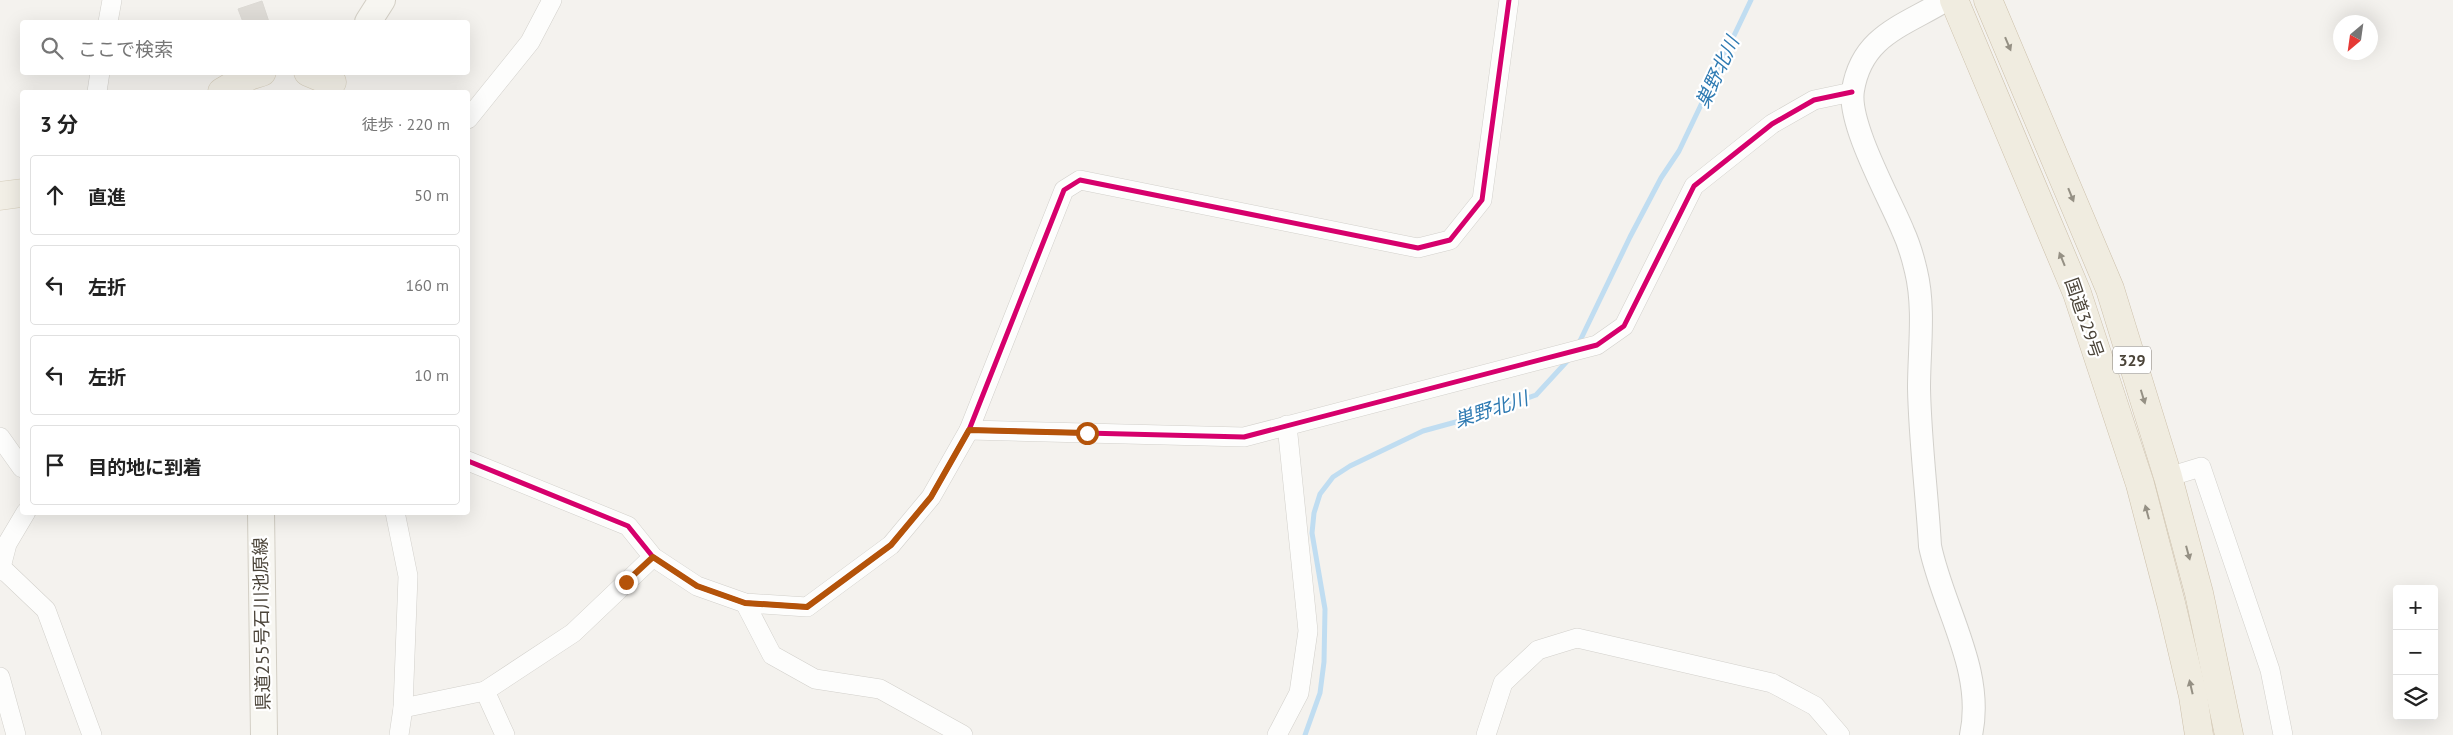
<!DOCTYPE html>
<html lang="ja">
<head>
<meta charset="utf-8">
<style>
	body { margin:0; font-family:"PT Sans","Noto Sans JP",sans-serif; background:#f2f2f2; color:#222 }
	.controls { position:absolute; right:15px; bottom:15px; display:grid; overflow:hidden; border-radius:5px; box-shadow:0 5px 20px #0002 }
	.controls button { width:45px; height:45px; display:grid; place-items:center; padding:0; border:0; border-bottom:1px solid #e0e0e0; background:#fff; color:#222; font:25px sans-serif }
	.compass { position:absolute; left:2333px; top:15px; width:45px; height:45px; border-radius:50%; background:#fff; box-shadow:0 5px 20px #0002; rotate:209deg }
	.stop { position:absolute; width:15px; height:15px; margin:-11px; border:4px solid #b45309; border-radius:50%; background:#fff }
	.stop.end { background:#b45309; border-color:#fff; box-shadow:0 1px 5px #0008 }
	.list { margin:0; padding:0; list-style:none }
	h2 { display:flex; justify-content:space-between; align-items:center; height:65px; margin:0; padding:0 20px; font-size:21px }
	h2 small { font-size:16px; font-weight:400; color:#767676 }
	.list li { display:grid; grid-template-columns:32px 1fr auto; gap:15px; align-items:center; box-sizing:border-box; height:80px; margin:0 10px 10px; padding:0 10px; border:1px solid #e0e0e0; border-radius:5px }
	.list b { display:block; font-size:19px; white-space:nowrap }
	.list em { font-size:16px; font-style:normal; color:#767676 }
	.icon { flex:none; width:28px; height:28px; fill:none; stroke:currentColor; stroke-width:2; stroke-linecap:round; stroke-linejoin:round }
	.map { position:relative; flex:none; width:2453px; height:735px; overflow:hidden }
	.search { position:absolute; background:#fff; box-shadow:0 5px 20px #0002; left:20px; top:20px; width:450px; height:55px; display:flex; align-items:center; gap:12px; box-sizing:border-box; padding:0 18px; border-radius:5px; color:#767676; font-size:19px }
	.panel { position:absolute; background:#fff; box-shadow:0 5px 20px #0002; left:20px; top:90px; width:450px; height:425px; border-radius:5px }
	.map>svg:first-child { display:block }
</style>
</head>
<body>
<div class="map">
<svg width="2453" height="735" viewBox="0 0 2453 735">
	<rect width="100%" height="100%" fill="#f4f2ee"/>
	<g fill="none" stroke-linecap="round" stroke-linejoin="round">
		<g stroke="#c0ddf1" stroke-width="5">
			<polyline points="1578,345 1630,237 1661,178 1679,151 1751,0"/>
			<polyline points="1305,735 1320,693 1324,662 1325,609 1312,533 1314,513 1320,494 1333,477 1350,466 1423,431 1474,417 1536,395 1570,358"/>
		</g>
	</g>
	<polygon fill="#dedbd6" stroke="#dcd9d4" points="262,1 269,22 243,22 238,9"/>
	<g fill="none" stroke-linecap="round" stroke-linejoin="round">
		<g stroke="#d2d0cb" stroke-width="20">
			<g id="minor">
				<polyline points="108,22 112,0"/>
				<polyline points="97,92 100,72"/>
				<polyline points="468,119 530,42 552,0"/>
				<polyline points="969,430 1244,437 1597,345 1624,326 1694,186 1772,124 1814,100 1852,92"/>
				<polyline points="0,437 22,468"/>
				<polyline points="468,461 628,526 653,557 697,586 745,603 807,607 891,545 931,497 969,430 1064,190 1080,180 1418,248 1450,240 1482,200 1509,0"/>
				<polyline points="2168,477 2201,467 2270,670 2283,735"/>
				<polyline points="395,512 408,576 403,708 399,735"/>
				<polyline points="2,568 46,610 92,735"/>
				<polyline points="0,571 7,544 26,512"/>
				<polyline points="745,603 772,655 815,679 880,689 963,735"/>
				<polyline points="0,677 16,735"/>
				<polyline points="485,691 505,735"/>
				<polyline points="403,708 485,691 573,633 653,557"/>
				<polyline points="1277,735 1299,693 1308,631 1287,425"/>
				<polyline points="1486,735 1503,683 1538,650 1577,638 1772,683 1815,706 1840,735"/>
			</g>
		</g>
		<g stroke="#d2d0cb" stroke-width="24">
			<path id="tertiary" d="M1946,0C1904,26 1862,35 1853,90C1847,123 1890,199 1903,231C1909,244 1913,258 1916,271C1925,308 1919,350 1919,388C1920,441 1927,494 1930,546C1943,609 1985,670 1971,735"/>
		</g>
		<g stroke="#d3cfc5" stroke-width="28">
			<g id="secondary">
				<polyline points="368,22 382,0"/>
				<polyline points="261,512 264,735"/>
			</g>
		</g>
		<g stroke="#d6cebb" stroke-width="29">
			<g id="primary">
				<polyline points="308,72 332,82"/>
				<polyline points="222,92 249,76 262,72"/>
				<polyline points="0,196 22,193"/>
			</g>
		</g>
		<g stroke="#ccbfa9" stroke-width="29">
			<g id="trunk">
				<polyline points="1954,0 2077,293 2140,484 2171,603 2193,696 2199,735"/>
				<polyline points="1988,0 2110,289 2168,477 2199,593 2229,735"/>
			</g>
		</g>
		<use href="#minor" stroke="#fdfdfc" stroke-width="19"/>
		<use href="#tertiary" stroke="#fdfdfc" stroke-width="22"/>
		<use href="#secondary" stroke="#f7f6f1" stroke-width="26"/>
		<use href="#primary" stroke="#f2efe6" stroke-width="28"/>
		<use href="#trunk" stroke="#f0ece0" stroke-width="28"/>
		<g stroke="#fff" stroke-width="8">
			<g id="cycleway">
				<polyline points="969,430 1244,437 1597,345 1624,326 1694,186 1772,124 1814,100 1852,92"/>
				<polyline points="468,461 628,526 653,557 697,586 745,603 807,607 891,545 931,497 969,430 1064,190 1080,180 1418,248 1450,240 1482,200 1509,0"/>
			</g>
		</g>
		<use href="#cycleway" stroke="#d6006c" stroke-width="5"/>
	</g>
	<defs><path id="oneway-solid" d="M-6-.8H1V-3.2L6.5 0L1 3.2V.8H-6Z" transform="scale(1.25)"/></defs>
	<g fill="#959084">
		<use href="#oneway-solid" transform="translate(2008 44) rotate(67)"/>
		<use href="#oneway-solid" transform="translate(2071 195) rotate(68)"/>
		<use href="#oneway-solid" transform="translate(2062 259) rotate(-112)"/>
		<use href="#oneway-solid" transform="translate(2143 397) rotate(73)"/>
		<use href="#oneway-solid" transform="translate(2147 512) rotate(-105)"/>
		<use href="#oneway-solid" transform="translate(2188 553) rotate(75)"/>
		<use href="#oneway-solid" transform="translate(2191 687) rotate(-103)"/>
	</g>
	<g fill="none" stroke-linecap="round" stroke-linejoin="round">
		<polyline stroke="#b45309" stroke-width="6" points="626,582 653,557 697,586 745,603 807,607 891,545 931,497 969,430 1087,433"/>
	</g>
	<g text-anchor="middle" stroke-width="4.5" stroke-linejoin="round" paint-order="stroke">
		<rect fill="#fff" stroke="#817c74" stroke-width="1" x="2113" y="346.5" width="38" height="27" rx="4"/>
		<g font-size="16" font-weight="bold" fill="#4b4439">
			<text x="2132" y="366">329</text>
		</g>
		<g font-size="18" fill="#4b4439" stroke="#fff">
			<text transform="translate(2084 318) rotate(71)" y="6">国道329号</text>
			<text transform="translate(262 624) rotate(-91)" y="6">県道255号石川池原線</text>
		</g>
		<g font-size="19" font-style="italic" fill="#2e7ab2" stroke="#fff">
			<text transform="translate(1717 72) rotate(-65)" y="7">巣野北川</text>
			<text transform="translate(1491 409) rotate(-18)" y="7">巣野北川</text>
		</g>
	</g>
</svg>
<div class="controls">
<button>+</button>
<button>−</button>
<button><svg class="icon" aria-label="layers" viewBox="0 0 24 24"><path d="M12 4l9 5-9 5-9-5zM3 14l9 5 9-5"/></svg></button>
</div>
<svg class="compass" viewBox="-18 -18 36 36"><path d="M0-13l5 13h-10z" fill="#e53935"/><path d="M0 13l5-13h-10z" fill="#767676"/></svg>
<div class="stop" style="left:1087px;top:433px"></div>
<div class="stop end" style="left:626px;top:582px"></div>
<div class="search"><svg class="icon" aria-label="search" viewBox="0 0 24 24"><circle cx="10" cy="10" r="6"/><path d="M15 15l6 6"/></svg>ここで検索</div>
<section class="panel">
<h2>3 分<small>徒歩 · 220 m</small></h2>
<ul class="list">
<li><svg class="icon" aria-label="ahead" viewBox="0 0 24 24"><path d="M12 20V5M6 11l6-6 6 6"/></svg><div><b>直進</b></div><em>50 m</em></li>
<li><svg class="icon" aria-label="left" viewBox="0 0 24 24"><path d="M17 20v-9H6M10 6l-5 5 5 5"/></svg><div><b>左折</b></div><em>160 m</em></li>
<li><svg class="icon" aria-label="left" viewBox="0 0 24 24"><path d="M17 20v-9H6M10 6l-5 5 5 5"/></svg><div><b>左折</b></div><em>10 m</em></li>
<li><svg class="icon" aria-label="arrive" viewBox="0 0 24 24"><path d="M6 21V4h12l-3 4 3 4H6"/></svg><div><b>目的地に到着</b></div></li>
</ul>
</section>
</div>
</body>
</html>
